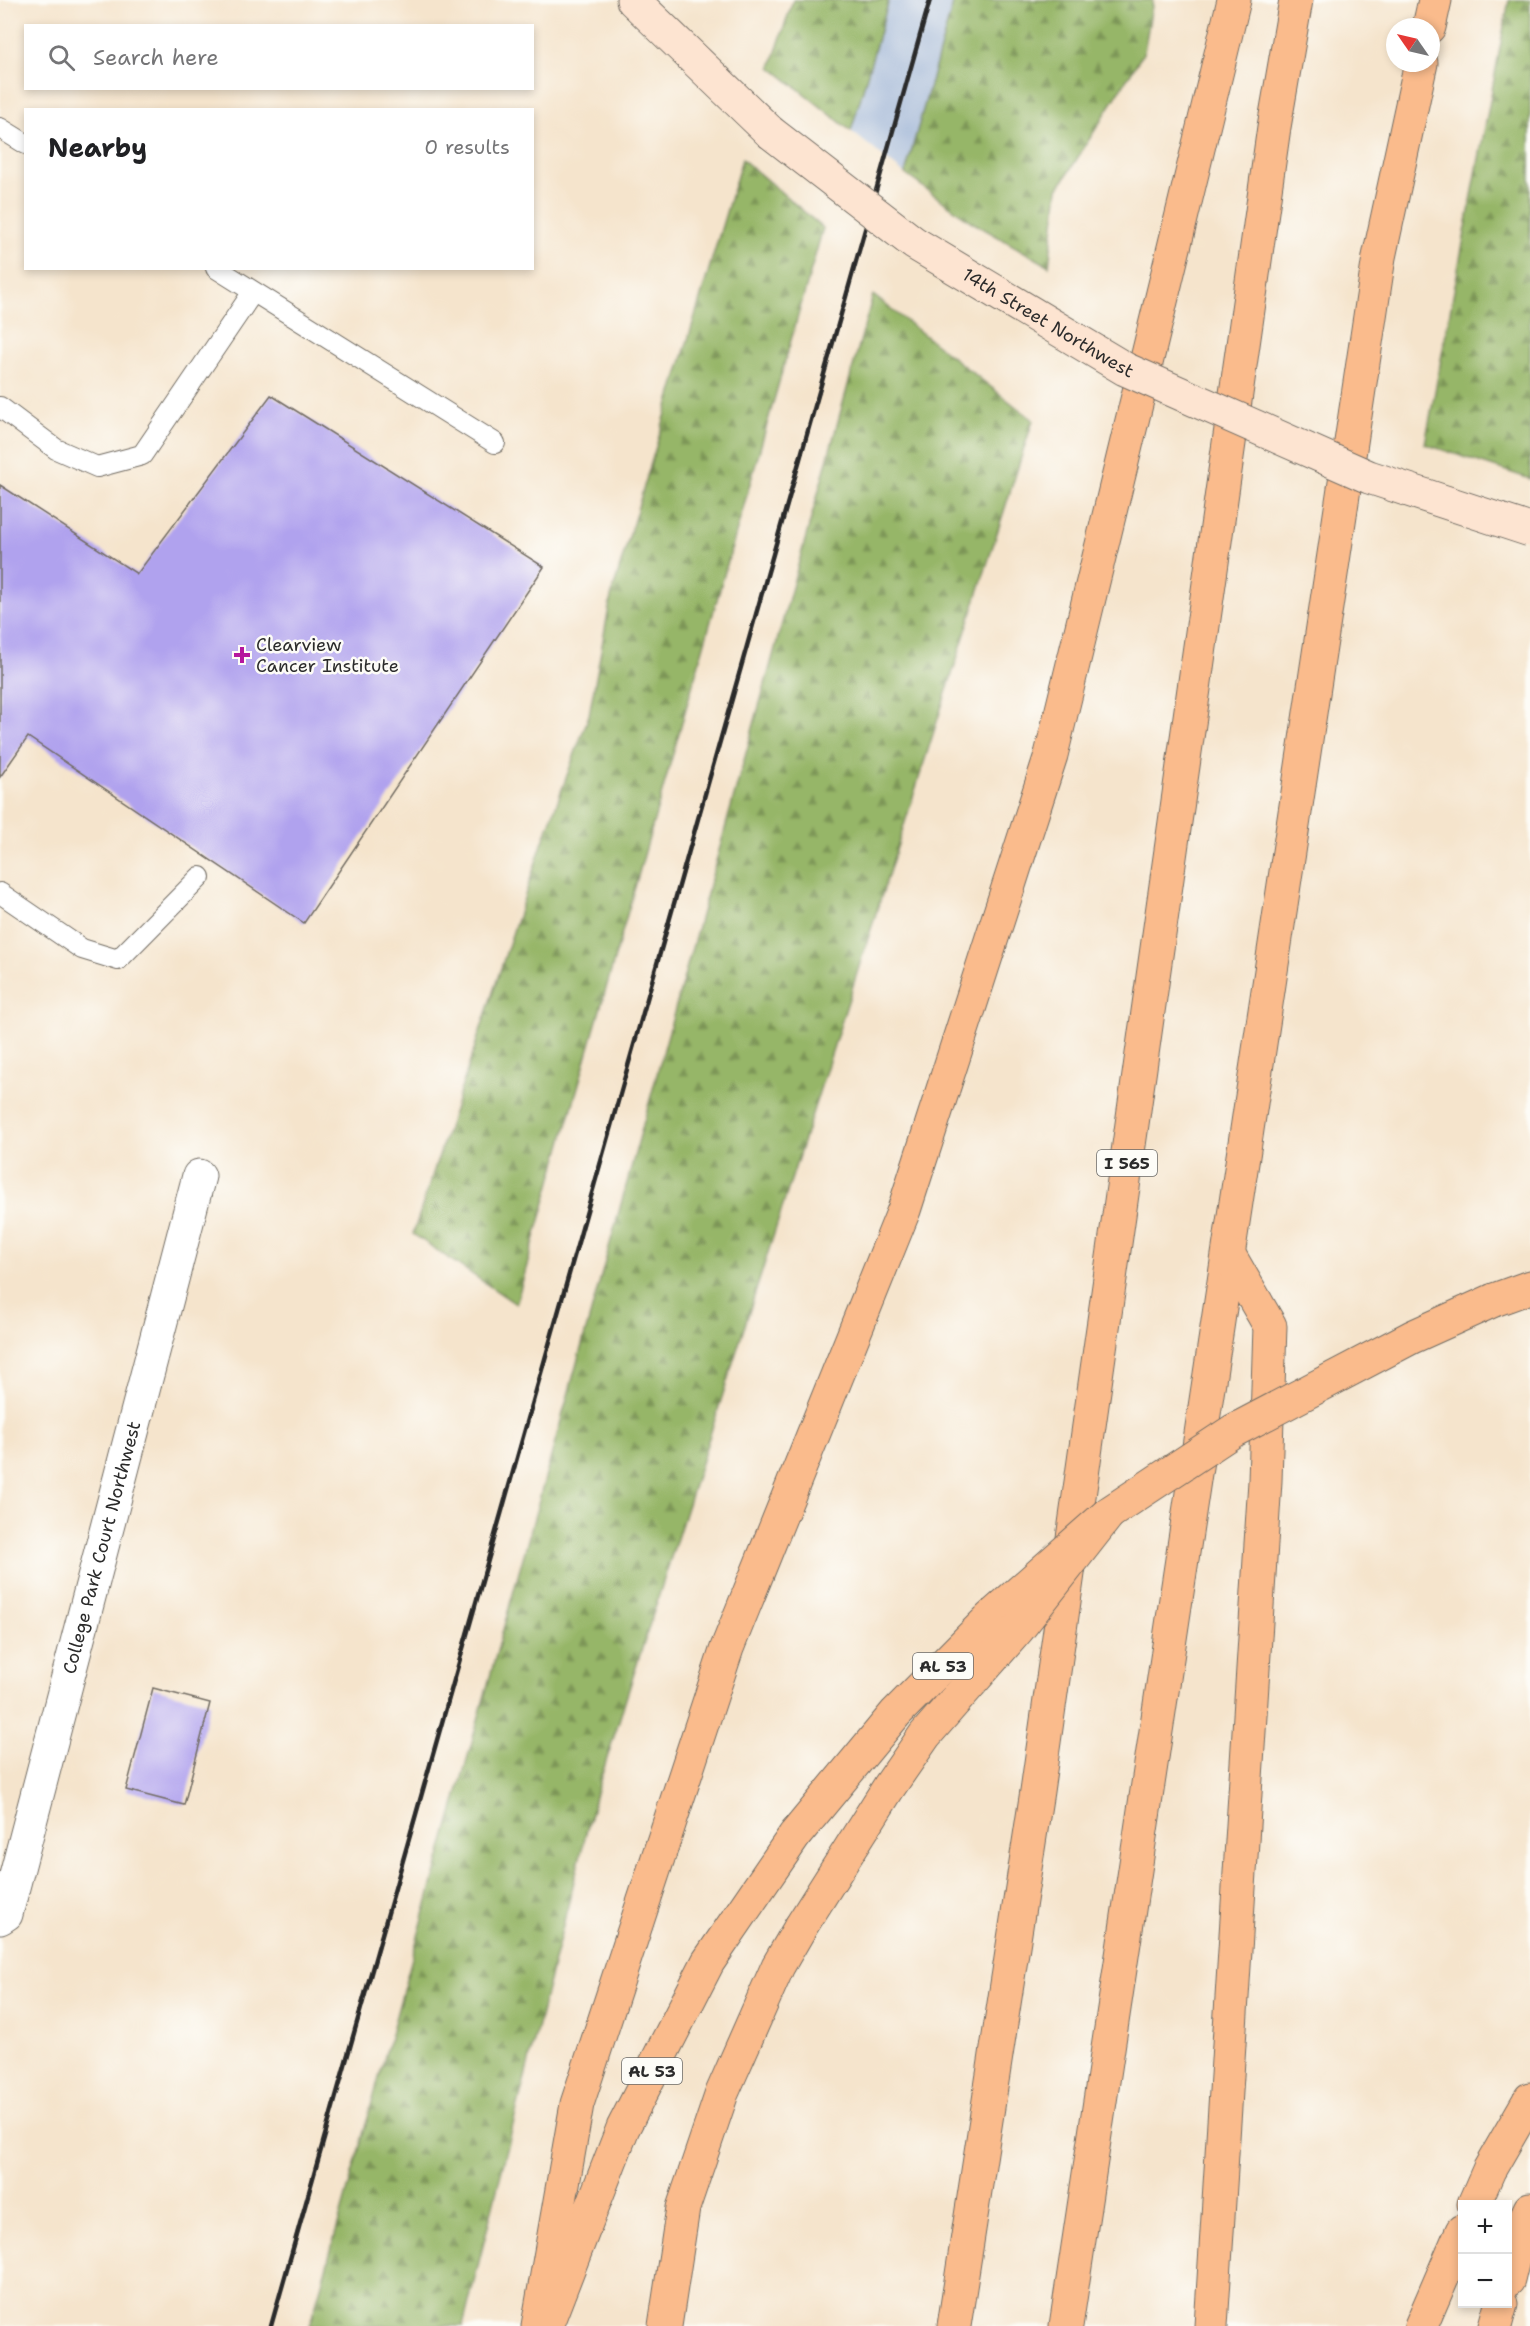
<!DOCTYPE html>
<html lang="en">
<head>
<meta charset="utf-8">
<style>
	body { margin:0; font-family:"Shantell Sans",sans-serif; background:#f6f6f6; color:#202124 }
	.controls { position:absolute; right:18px; bottom:18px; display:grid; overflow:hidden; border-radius:0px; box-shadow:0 3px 9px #0003 }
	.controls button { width:54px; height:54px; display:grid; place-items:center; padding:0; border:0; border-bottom:2px solid #e0e0e0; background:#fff; color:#202124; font:30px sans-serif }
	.compass { position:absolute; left:1386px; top:18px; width:54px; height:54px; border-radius:50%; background:#fff; box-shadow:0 3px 9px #0003; rotate:304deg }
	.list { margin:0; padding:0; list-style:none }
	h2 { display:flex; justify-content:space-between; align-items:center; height:78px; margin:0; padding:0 24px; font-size:26px }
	h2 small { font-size:20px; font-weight:400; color:#757577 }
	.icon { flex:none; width:33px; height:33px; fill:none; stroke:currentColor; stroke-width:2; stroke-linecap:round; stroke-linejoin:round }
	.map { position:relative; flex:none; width:1530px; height:2326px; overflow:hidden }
	.search { position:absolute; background:#fff; box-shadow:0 3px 9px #0003; left:24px; top:24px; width:510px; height:66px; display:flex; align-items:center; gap:15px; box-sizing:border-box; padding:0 21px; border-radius:0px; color:#757577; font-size:22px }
	.panel { position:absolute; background:#fff; box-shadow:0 3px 9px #0003; left:24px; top:108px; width:510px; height:162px; border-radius:0px }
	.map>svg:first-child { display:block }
</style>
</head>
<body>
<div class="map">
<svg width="1530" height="2326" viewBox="0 0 1530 2326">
	<defs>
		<pattern id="forest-firs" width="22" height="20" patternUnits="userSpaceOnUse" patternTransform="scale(1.5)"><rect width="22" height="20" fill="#96b668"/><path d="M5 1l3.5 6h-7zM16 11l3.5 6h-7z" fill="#7b9456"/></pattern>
	</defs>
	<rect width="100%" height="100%" fill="#fdfcf7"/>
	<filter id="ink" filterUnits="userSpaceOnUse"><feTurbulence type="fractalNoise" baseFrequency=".0167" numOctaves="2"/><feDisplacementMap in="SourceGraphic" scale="12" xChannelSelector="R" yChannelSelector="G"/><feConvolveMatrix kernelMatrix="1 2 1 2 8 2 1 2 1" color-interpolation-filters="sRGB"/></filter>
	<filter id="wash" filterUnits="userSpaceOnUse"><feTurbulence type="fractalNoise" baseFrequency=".008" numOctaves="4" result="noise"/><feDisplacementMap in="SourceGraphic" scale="24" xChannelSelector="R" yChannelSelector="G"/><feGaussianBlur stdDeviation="1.35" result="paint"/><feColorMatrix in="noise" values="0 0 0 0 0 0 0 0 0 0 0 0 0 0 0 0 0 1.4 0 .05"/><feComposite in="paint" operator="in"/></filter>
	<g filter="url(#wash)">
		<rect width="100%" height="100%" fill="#f5e4cc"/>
		<polygon fill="#b6c6de" points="889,0 954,0 905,174 851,131"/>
		<g fill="url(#forest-firs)" stroke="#60704a" stroke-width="1.5">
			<polygon points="793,0 889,0 851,131 771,67"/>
			<polygon points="954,0 1153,0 1144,52 1058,189 1049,266 972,222 905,174"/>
			<polygon points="1509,0 1530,0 1530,479 1425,444"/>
			<polygon points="742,159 823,228 516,1304 413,1234 541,847 589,715 611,597"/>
			<polygon points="873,295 1033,420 596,1793 463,2326 310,2326"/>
		</g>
		<g id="blocks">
			<g fill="#b0a2ee">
				<polygon points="271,395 544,567 304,923 28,737 0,777 0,485 137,574"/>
				<polygon points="153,1688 210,1703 184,1805 126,1790"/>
			</g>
		</g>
	</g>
	<g filter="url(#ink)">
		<use href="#blocks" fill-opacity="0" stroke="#726c63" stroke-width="1.5"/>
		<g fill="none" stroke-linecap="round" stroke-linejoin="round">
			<g stroke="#726c63" stroke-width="22">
				<g id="lane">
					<polyline points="0,128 26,144"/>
					<polyline points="216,268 495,443"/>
					<polyline points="0,407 56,449 97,467 142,455 253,292"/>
					<polyline points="0,893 82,949 118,960 200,877"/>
				</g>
			</g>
			<g stroke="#726c63" stroke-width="35">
				<g id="street">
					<path id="s1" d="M0,1918L6,1914L199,1176"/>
				</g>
			</g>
			<g stroke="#726c63" stroke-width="35">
				<polyline id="secondary" points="633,0 770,132"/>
			</g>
			<g stroke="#726c63" stroke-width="35">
				<g id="primary">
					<polyline points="1494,1300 1530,1287"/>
					<polyline points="1474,2204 1489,2170 1530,2099"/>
					<polyline points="546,2326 623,2128 708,1962 795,1835"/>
					<polyline points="1421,2326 1462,2231"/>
				</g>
			</g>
			<g stroke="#726c63" stroke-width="35">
				<g id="highway">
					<polyline points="1429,27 1435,0"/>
					<polyline points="1508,2280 1520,2231 1530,2209"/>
					<polyline points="538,2326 577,2104 727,1648 904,1210 1051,755 1234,0"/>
					<polyline points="665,2326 683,2208 722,2093 778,1966 800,1928"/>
					<polyline points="954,2326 1037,1791 1274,127 1296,0"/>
					<polyline points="1066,2326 1379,257 1421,63"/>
					<polyline points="1211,2326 1265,1481 1270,1326 1229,1255"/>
					<polyline points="1495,2326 1501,2304"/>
				</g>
			</g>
			<use href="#lane" stroke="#fff" stroke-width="20"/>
			<use href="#street" stroke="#fff" stroke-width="33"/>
			<use href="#secondary" stroke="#fde4d1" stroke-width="33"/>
			<use href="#primary" stroke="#fabb8c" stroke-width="33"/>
			<use href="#highway" stroke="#fabb8c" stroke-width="33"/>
			<polyline stroke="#2b2b2b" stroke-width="4.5" points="271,2326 930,0"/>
			<g stroke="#726c63" stroke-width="35" stroke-linecap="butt">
				<g id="secondary-bridge">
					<path id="s2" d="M770,132L914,243L1125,369L1369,477L1530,530"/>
				</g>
			</g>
			<g stroke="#726c63" stroke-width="35" stroke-linecap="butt">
				<polyline id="primary-bridge" points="795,1835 896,1713 990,1618 1109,1513 1233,1431 1412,1337 1494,1300"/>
			</g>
			<g stroke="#726c63" stroke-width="35" stroke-linecap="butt">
				<polyline id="highway-bridge" points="800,1928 889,1787 925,1735 1018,1629 1109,1513"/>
			</g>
			<use href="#secondary-bridge" stroke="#fde4d1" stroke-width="33"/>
			<use href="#primary-bridge" stroke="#fabb8c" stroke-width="33"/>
			<use href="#highway-bridge" stroke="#fabb8c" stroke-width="33"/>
		</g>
	</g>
	<path fill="#b5179e" stroke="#fdfcf7" stroke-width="2" d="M239 646h6v6h6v6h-6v6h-6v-6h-6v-6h6z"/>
	<g text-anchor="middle" stroke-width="5" stroke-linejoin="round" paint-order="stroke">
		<g fill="#fdfcf7" stroke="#6a6a68" stroke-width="1.5">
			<rect x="1097" y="1150" width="60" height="26" rx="4.5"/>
			<rect x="913" y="1653" width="60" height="26" rx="4.5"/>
			<rect x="622" y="2058" width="60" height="26" rx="4.5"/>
		</g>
		<g font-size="16" font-weight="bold" fill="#2b2b2b">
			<text x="1127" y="1169">I 565</text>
			<text x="943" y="1672">AL 53</text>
			<text x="652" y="2077">AL 53</text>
		</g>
		<g font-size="18" fill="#2b2b2b" stroke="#fdfcf7">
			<text dy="6" stroke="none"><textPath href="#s2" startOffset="338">14th Street Northwest</textPath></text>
			<text dy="6" stroke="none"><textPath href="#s1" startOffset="386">College Park Court Northwest</textPath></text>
		</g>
		<g font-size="18" fill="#2b2b2b" stroke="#fdfcf7" text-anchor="start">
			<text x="256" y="651">Clearview<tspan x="256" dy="21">Cancer Institute</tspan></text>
		</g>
	</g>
</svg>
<div class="controls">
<button>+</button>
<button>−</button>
</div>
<svg class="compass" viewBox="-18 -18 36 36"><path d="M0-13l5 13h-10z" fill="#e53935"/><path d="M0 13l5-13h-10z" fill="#757577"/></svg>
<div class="search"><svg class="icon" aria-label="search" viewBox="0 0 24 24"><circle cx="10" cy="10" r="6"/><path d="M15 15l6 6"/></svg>Search here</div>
<section class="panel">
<h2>Nearby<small>0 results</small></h2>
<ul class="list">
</ul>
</section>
</div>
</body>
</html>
